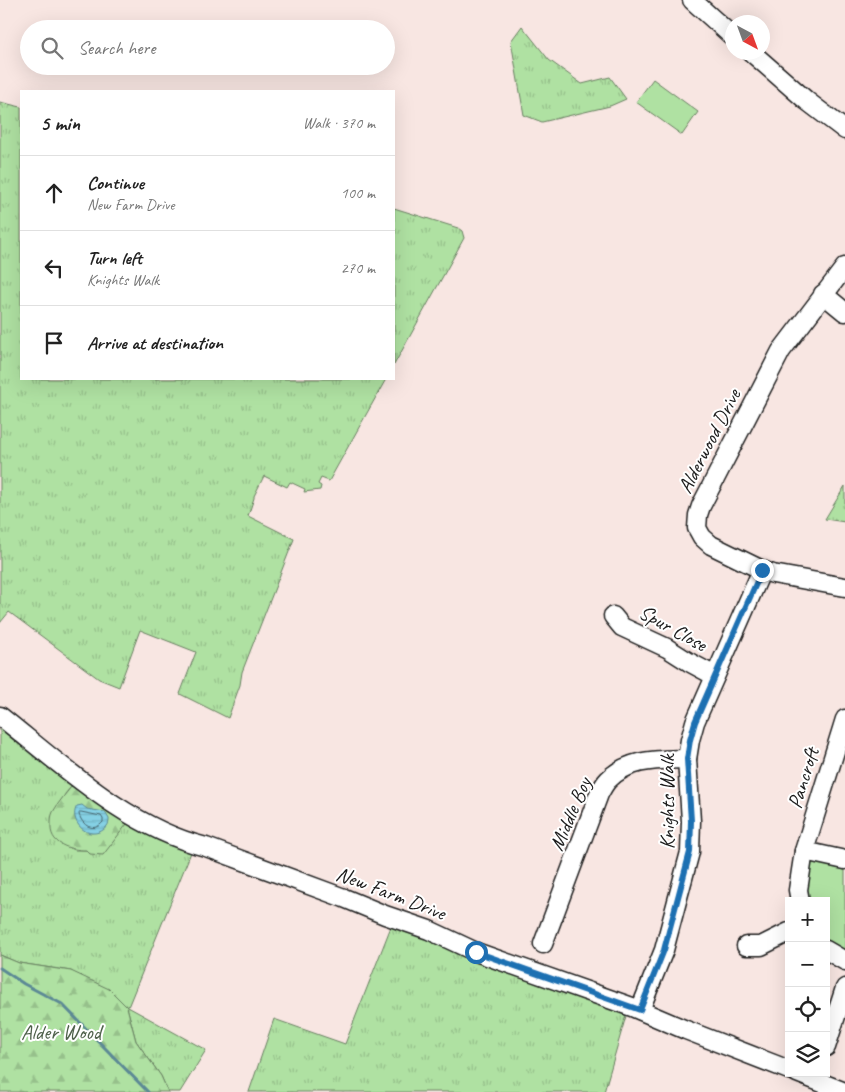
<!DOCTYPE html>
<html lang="en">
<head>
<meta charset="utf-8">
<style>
	body { margin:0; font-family:Caveat,sans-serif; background:#f6f6f6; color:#222 }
	.controls { position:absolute; right:15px; bottom:15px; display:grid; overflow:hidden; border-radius:0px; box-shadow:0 5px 20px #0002 }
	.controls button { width:45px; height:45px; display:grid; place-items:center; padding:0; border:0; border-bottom:1px solid #e0e0e0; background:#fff; color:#222; font:25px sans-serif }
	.compass { position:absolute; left:725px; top:15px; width:45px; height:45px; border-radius:50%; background:#fff; box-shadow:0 5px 20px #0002; rotate:139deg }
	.stop { position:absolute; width:15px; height:15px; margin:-11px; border:4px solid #1f6fb2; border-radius:50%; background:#fff }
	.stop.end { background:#1f6fb2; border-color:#fff; box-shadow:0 1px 5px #0008 }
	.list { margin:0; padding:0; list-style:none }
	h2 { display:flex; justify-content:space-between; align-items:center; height:65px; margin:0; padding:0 20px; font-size:21px }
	h2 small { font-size:16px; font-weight:400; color:#767676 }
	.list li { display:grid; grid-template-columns:32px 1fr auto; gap:15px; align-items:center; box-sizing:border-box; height:75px; padding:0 20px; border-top:1px solid #e0e0e0 }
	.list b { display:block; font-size:19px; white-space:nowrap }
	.list p { margin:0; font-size:16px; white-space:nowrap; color:#767676 }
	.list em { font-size:16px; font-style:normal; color:#767676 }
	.icon { flex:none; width:28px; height:28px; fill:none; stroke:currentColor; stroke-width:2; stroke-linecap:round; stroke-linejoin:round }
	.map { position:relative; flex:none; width:845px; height:1092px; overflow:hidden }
	.search { position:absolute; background:#fff; box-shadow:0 5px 20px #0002; left:20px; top:20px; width:375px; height:55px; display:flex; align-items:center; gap:12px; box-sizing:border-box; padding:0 18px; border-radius:28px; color:#767676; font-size:19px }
	.panel { position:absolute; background:#fff; box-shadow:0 5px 20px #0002; left:20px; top:90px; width:375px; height:290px; border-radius:0px }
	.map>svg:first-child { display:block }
</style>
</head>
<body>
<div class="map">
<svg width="845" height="1092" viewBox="0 0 845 1092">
	<defs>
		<pattern id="grass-tufts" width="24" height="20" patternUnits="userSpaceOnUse" patternTransform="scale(1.25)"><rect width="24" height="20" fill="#afe1a2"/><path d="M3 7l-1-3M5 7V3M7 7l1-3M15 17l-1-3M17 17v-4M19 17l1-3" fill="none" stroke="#96c08b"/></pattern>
		<pattern id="forest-firs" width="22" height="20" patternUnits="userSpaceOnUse" patternTransform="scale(1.25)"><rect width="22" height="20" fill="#afe1a2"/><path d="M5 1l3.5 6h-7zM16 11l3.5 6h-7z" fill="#96c08b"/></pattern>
		<pattern id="water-rules" width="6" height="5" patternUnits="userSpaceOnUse" patternTransform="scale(1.25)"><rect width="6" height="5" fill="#85d1e5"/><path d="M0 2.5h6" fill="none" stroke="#72b3c4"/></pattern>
	</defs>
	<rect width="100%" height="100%" fill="#f8e6e2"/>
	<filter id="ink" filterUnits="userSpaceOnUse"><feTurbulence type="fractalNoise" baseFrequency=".02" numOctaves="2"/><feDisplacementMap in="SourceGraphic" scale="10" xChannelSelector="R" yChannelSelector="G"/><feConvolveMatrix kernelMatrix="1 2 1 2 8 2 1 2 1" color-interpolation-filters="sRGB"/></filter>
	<g filter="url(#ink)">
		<g fill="url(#grass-tufts)" stroke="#667e5f">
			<polygon points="522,26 549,60 582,84 610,77 626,99 610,106 542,122 524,115 511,41"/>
			<polygon points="0,102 21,107 21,379 386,379 329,481 321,478 318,484 321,486 320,490 304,492 305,489 290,482 287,487 264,476 254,496 254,498 248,516 294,539 242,672 240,685 228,718 180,694 196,652 140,630 119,687 99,679 9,612 0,623"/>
			<polygon points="394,208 458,228 462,231 464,238 394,365"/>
			<polygon points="845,486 845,522 825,519"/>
			<polygon points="0,722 76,781 65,794 60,843 75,850 86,850 130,820 192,850 128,1007 206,1050 180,1092 168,1092 161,1076 136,1041 127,1007 71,971 19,963 0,955"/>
			<polygon points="392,924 628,1009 604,1092 249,1092 274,1019 345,1044"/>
		</g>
		<g fill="url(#forest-firs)" stroke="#667e5f">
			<path d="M76,781L130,820L103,855L90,854L86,850C69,850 49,844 51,824C51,820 51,816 53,812C59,801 68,791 76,781Z"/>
			<polygon points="0,955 19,963 71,971 109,989 127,1007 136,1041 161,1076 168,1092 0,1092"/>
		</g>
		<g fill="#afe1a2" stroke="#667e5f">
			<polygon points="653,79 698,112 682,135 636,102"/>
			<polygon points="807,861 845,864 845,954 826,942 826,901 805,901"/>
		</g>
		<path fill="url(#water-rules)" stroke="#5b8995" d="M82,805L87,809L105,812C106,814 108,817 109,819C110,827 100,834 92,833C80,832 70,817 77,806Z"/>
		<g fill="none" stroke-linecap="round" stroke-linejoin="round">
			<path stroke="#46646c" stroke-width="1" d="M81,812L101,816L103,819V822C94,833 82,826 79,814Z"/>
			<polyline stroke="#5b8995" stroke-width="3" points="0,968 24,984 62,1004 148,1092"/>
			<g stroke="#1c1c1c" stroke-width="21">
				<g id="minor">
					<polyline points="692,0 732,36"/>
					<polyline points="751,52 807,101 845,130"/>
					<polyline points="845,267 781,351 701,506 698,515 697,528 702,537 711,545 762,570 773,574 845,587"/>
					<polyline points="823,294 845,312"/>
					<polyline points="613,616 622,627 667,648 689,662 715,676"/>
					<path d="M0,716C62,765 128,828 206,847L344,898L385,915L429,930L476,952L632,1007L686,1030L789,1070"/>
					<polyline points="804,851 845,860"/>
					<polyline points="800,901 798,890 804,851 845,719"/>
					<path d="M543,944L599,794C602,789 604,784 608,780C629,758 659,760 687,759"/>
					<polyline points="746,946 761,946 789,932"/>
					<polyline points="826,950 845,961"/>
					<polyline points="640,1010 664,950 690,852 691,821 687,759 690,740 695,722 762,570"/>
					<polyline points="826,1047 845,988"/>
					<polyline points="797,1073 845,1092"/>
				</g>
			</g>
			<use href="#minor" stroke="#fff" stroke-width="18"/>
		</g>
	</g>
	<g fill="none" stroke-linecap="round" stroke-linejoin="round" filter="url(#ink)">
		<polyline stroke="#1f6fb2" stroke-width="6" points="476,952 640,1010 664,950 690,852 691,821 687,759 690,740 695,722 762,570"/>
	</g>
	<g text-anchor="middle" stroke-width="4" stroke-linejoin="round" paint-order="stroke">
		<g font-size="21" fill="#1c1c1c" stroke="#fff">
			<text transform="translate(709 441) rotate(-63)" y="7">Alderwood Drive</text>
			<text transform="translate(673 628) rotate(29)" y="7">Spur Close</text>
			<text transform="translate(803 778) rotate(-73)" y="7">Pancroft</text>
			<text transform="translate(667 802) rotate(-90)" y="7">Knights Walk</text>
			<text transform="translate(570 814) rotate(-67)" y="7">Middle Boy</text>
			<text transform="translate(391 893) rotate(21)" y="7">New Farm Drive</text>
		</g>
		<g font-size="21" fill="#4f614b" stroke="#fff">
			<text x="61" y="1039">Alder Wood</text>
		</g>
	</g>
</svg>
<div class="controls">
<button>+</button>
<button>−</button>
<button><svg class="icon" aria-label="locate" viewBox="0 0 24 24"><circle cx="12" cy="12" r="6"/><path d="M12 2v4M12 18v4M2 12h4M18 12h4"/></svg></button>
<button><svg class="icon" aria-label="layers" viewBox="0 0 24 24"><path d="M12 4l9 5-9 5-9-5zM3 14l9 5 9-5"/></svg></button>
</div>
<svg class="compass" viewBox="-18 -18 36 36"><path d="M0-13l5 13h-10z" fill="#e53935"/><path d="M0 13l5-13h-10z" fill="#767676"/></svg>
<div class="stop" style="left:476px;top:952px"></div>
<div class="stop end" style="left:762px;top:570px"></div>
<div class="search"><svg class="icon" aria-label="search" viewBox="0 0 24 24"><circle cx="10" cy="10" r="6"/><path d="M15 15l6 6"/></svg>Search here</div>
<section class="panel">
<h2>5 min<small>Walk · 370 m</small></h2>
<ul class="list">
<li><svg class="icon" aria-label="ahead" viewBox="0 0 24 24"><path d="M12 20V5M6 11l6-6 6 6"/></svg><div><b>Continue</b><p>New Farm Drive</p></div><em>100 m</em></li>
<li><svg class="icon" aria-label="left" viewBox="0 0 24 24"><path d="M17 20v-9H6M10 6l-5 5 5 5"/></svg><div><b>Turn left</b><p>Knights Walk</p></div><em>270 m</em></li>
<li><svg class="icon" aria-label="arrive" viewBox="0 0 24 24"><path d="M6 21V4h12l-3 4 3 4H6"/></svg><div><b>Arrive at destination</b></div></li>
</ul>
</section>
</div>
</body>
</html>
